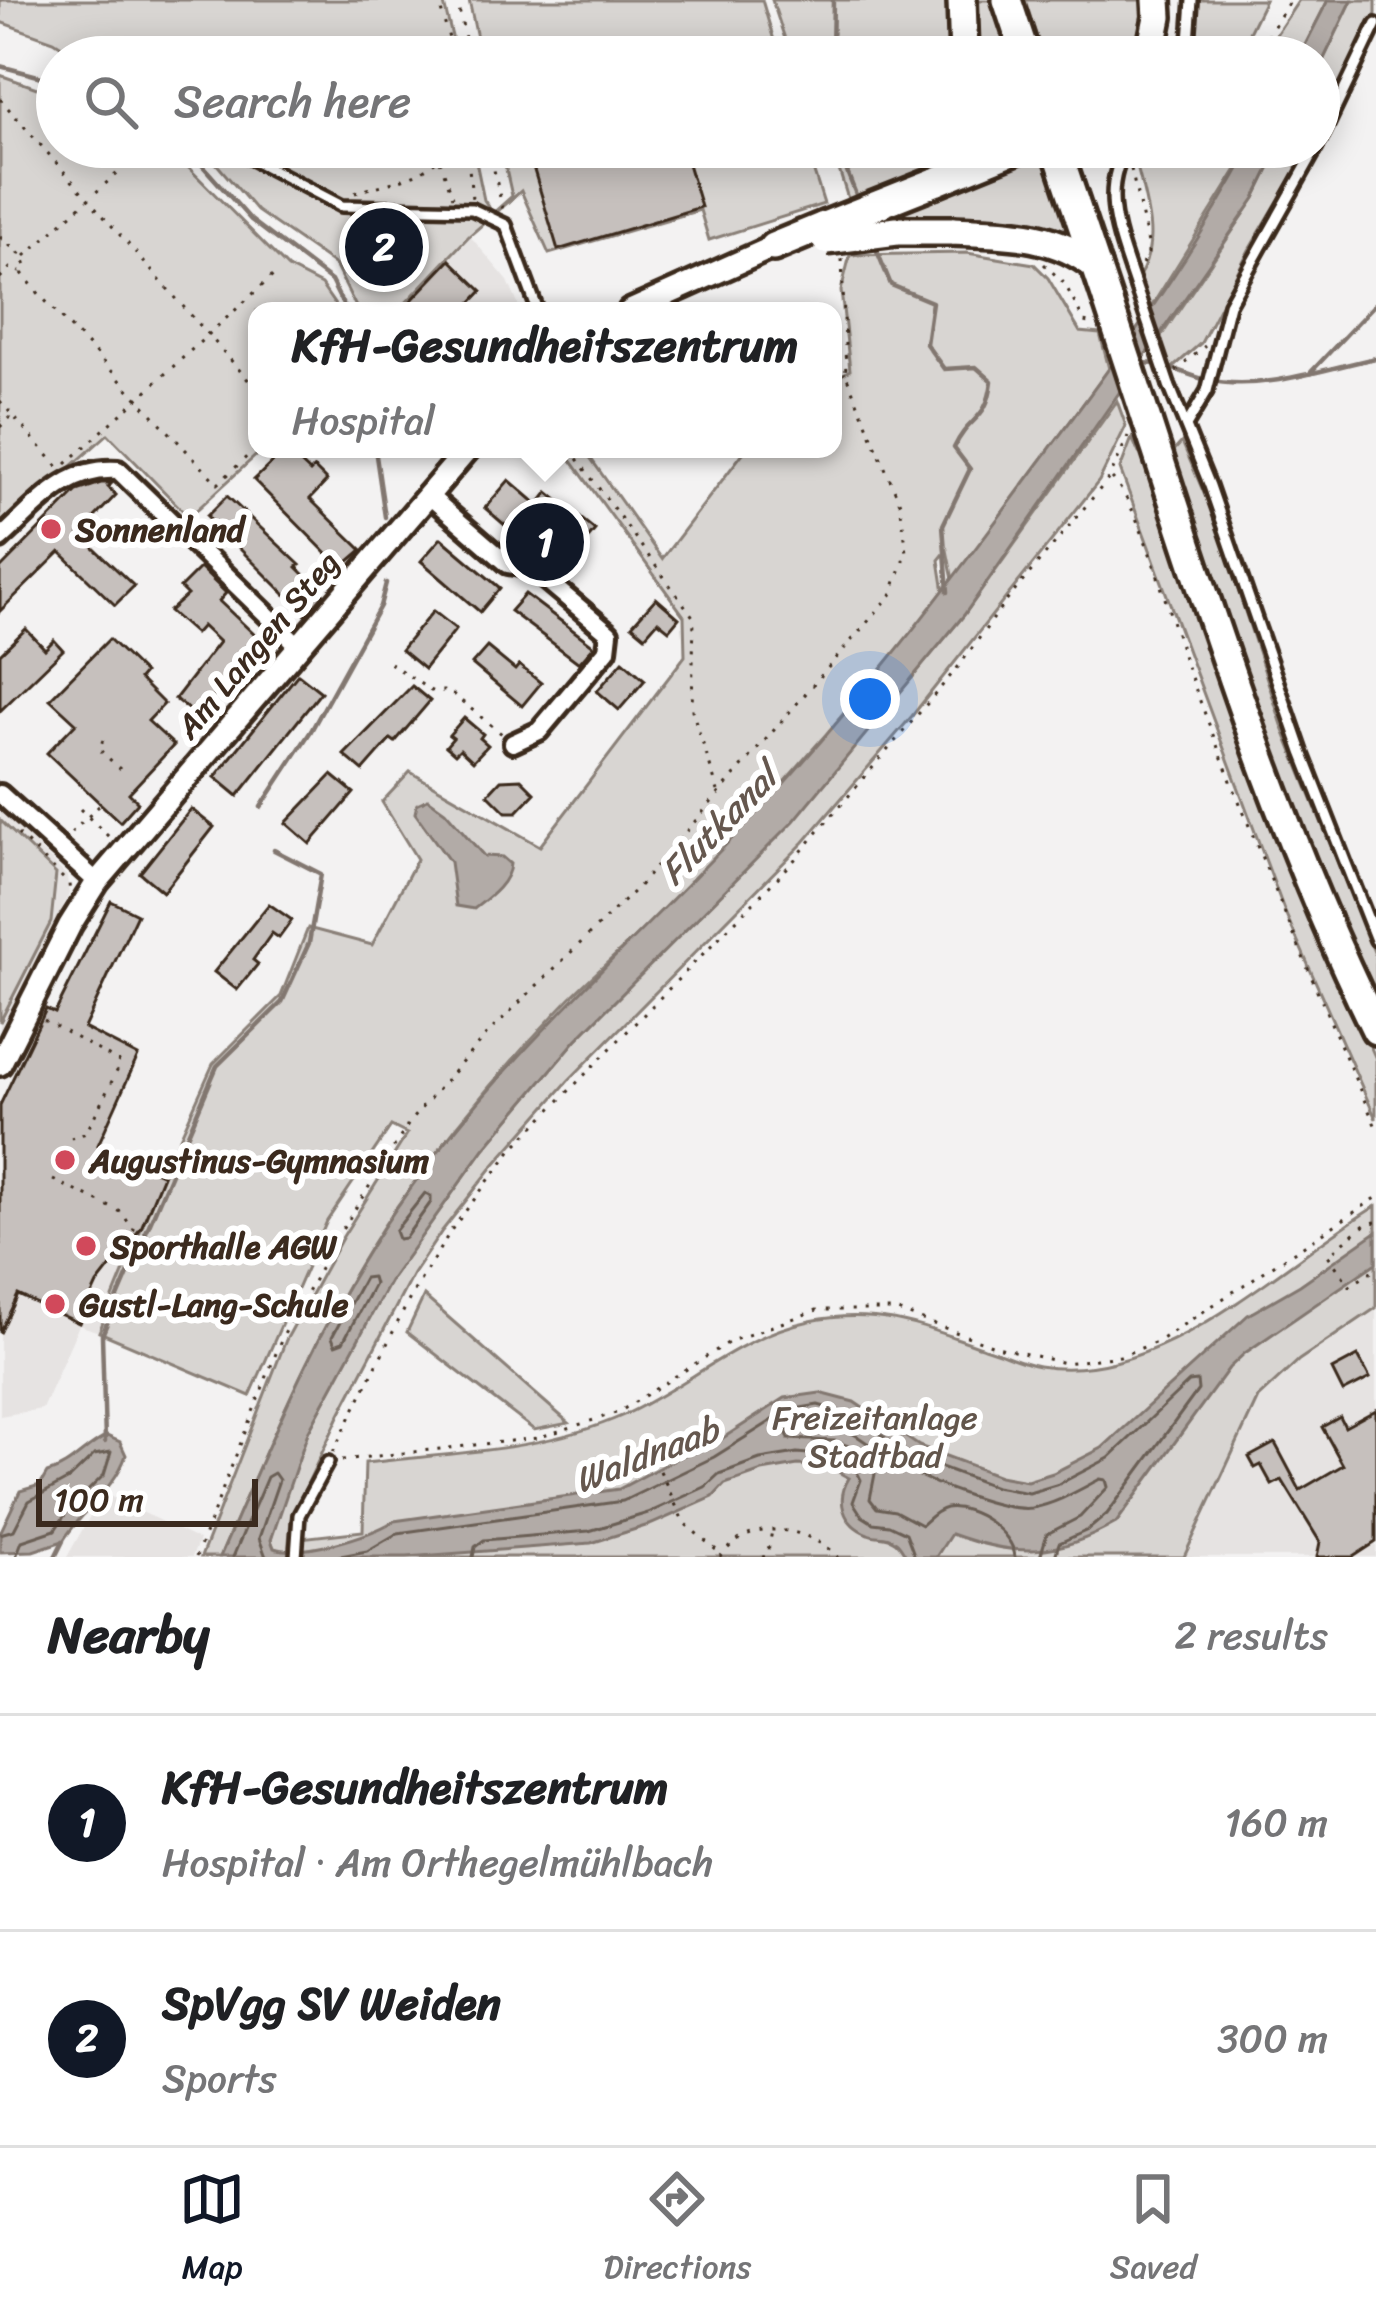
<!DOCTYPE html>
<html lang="en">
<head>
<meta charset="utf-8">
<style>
	body { margin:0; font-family:Sriracha,sans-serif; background:#f2f2f2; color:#202124 }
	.scale { position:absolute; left:36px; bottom:30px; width:222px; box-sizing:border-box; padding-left:12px; border:6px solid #3b2a1e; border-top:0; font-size:33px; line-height:42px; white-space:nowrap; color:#3b2a1e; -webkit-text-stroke:9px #fff; paint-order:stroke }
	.you { position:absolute; left:870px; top:699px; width:42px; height:42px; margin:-30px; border:9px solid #fff; border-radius:50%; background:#1a73e8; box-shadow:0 0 0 18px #1a73e833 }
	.badge { display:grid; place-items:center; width:78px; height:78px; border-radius:50%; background:#111827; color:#fff; font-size:39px; font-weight:700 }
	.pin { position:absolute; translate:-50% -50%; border:6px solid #fff; box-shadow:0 3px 12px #0006 }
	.popup { position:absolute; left:248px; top:302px; width:594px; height:156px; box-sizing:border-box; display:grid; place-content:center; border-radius:24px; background:#fff; filter:drop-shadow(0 3px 9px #0005); font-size:39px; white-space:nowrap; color:#757577 }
	.popup b { font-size:45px; color:#202124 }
	.popup::after { content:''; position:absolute; left:50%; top:100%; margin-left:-24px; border:24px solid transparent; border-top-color:#fff }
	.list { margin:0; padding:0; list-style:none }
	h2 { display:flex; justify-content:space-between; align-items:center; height:156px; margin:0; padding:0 48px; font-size:51px }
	h2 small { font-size:39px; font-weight:400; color:#757577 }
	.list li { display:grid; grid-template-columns:78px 1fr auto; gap:36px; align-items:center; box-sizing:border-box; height:216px; padding:0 48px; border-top:3px solid #e0e0e0 }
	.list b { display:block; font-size:45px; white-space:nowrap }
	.list p { margin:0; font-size:39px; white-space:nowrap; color:#757577 }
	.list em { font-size:39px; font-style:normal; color:#757577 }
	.icon { flex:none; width:66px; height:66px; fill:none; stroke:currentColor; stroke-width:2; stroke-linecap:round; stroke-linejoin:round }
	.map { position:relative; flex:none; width:1376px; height:1557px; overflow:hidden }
	.search { position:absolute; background:#fff; box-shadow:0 6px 30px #0003; left:36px; right:36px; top:36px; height:132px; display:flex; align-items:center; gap:30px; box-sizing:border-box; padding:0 42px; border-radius:66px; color:#757577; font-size:45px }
	.sheet { height:588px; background:#fff }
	nav { display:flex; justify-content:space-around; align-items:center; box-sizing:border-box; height:168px; border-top:3px solid #e0e0e0; background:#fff; font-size:33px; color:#757577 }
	nav a { display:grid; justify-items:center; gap:6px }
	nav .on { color:#111827 }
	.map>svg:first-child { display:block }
</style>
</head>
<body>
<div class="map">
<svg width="1376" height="1557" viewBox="0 0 1376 1557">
	<rect width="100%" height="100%" fill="#f3f2f2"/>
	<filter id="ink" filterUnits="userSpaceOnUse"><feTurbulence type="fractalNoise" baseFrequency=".00833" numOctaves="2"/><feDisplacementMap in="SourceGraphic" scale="24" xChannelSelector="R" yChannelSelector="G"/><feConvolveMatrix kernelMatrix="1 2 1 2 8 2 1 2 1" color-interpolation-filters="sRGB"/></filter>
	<g filter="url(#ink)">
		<g fill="#e6e3e2">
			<polygon points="470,236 508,281 521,311 398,311"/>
			<polygon points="0,810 67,876 69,894 0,1035"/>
			<polygon points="141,1228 99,1332 79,1325 42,1409 0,1416 0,1239 97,1283"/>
			<polygon points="1376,1308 1376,1557 1184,1557 1258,1398 1299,1360"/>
			<polygon points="103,1493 199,1540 192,1557 67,1557"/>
		</g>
		<g fill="#d8d5d2" stroke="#8a8078" stroke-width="3">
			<polygon points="0,0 443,0 457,57 79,57 54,41 0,22"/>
			<polygon points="469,0 762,0 779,57 481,57"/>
			<polygon points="772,0 955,0 957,57 791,57"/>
			<polygon points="970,0 993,0 1012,57 973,57"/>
			<polygon points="1025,0 1146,0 1146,29 1139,57 1043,57"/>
			<polygon points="1197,0 1265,0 1237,57 1192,57"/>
			<polygon points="1299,0 1328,0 1299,57 1261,57"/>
			<polygon points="1352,0 1376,0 1376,14 1319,131 1319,69"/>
			<polygon points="0,75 57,95 57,147 168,147 288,268 321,285 339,311 257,311 257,449 263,449 189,517 108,434 0,530"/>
			<polygon points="202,147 473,147 484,200 493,213 512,196 501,147 806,147 824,204 709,240 700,210 549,254 521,191 469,236 398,311 358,311 335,265 257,211"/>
			<path d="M832,147H951C936,180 881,190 849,202Z"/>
			<path d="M1135,147H1251L1148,312L1137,279C1164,242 1142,192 1133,150Z"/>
			<polygon points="1280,147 1310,147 1249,250 1201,343 1168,372 1158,341 1255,198"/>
			<polygon points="1045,153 1071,233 1068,238 861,226"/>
			<path d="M967,253L1034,264L1048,278L1080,332L1100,334L1109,369L953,580L947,550L939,560L944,592C861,696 774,797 681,893C645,930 605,963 569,999C506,1064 447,1135 395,1209C321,1317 272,1437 220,1557H201L286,1340L342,1238L407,1134L391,1126L327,1221L250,1396L99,1332L163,1175L213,1064L281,996L308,928L372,945L417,859L382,802L410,772L540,846L685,656L684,616L563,449H584L662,559L746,449H833V380L850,370L841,291L850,255Z"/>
			<polygon points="1117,401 1126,426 1099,481 912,716 804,842 568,1081 494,1165 442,1231 413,1274 340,1414 291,1519 288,1554 274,1548 271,1540 275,1523 308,1432 391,1278 484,1149 576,1040 794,820 964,615"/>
			<polygon points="1132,438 1139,453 1143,453 1279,843 1376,1059 1376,1119 1284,910 1120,469"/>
			<polygon points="1182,442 1215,519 1283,728 1376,957 1376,1003 1290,808 1169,456"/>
			<polygon points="0,820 56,874 51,922 0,1022"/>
			<path d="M1376,1206V1308L1299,1360L1258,1398L1184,1557H299L300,1538L363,1531L365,1463C451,1453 544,1451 624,1415C688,1386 740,1335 810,1321C877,1307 925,1327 987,1349C1004,1354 1021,1363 1039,1366C1160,1387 1278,1265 1376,1206Z"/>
			<polygon points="424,1296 569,1423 534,1430 407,1332"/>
		</g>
		<g fill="#b2aba7" stroke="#827770" stroke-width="3">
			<polygon points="1328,0 1352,0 1319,69 1319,57 1299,57"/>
			<path d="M1251,147H1280L1255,198L964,615L794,821L576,1040L484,1149L391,1279L308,1432L271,1540L274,1548C302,1557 369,1536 394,1521L619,1489L681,1456L709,1447L785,1398L820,1393L854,1402L919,1446L999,1476L1027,1481L1053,1473L1102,1448L1248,1315L1300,1285L1376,1232V1263L1245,1353L1229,1368L1116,1523C1058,1557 1014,1557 951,1534L936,1557H907C903,1552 901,1546 896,1542C887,1534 877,1538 868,1534C842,1524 836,1499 849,1478L829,1467L798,1465L762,1471L725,1484L713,1497L652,1524L591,1543L407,1557H220C272,1437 320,1319 395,1210C505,1049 655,926 785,782C876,681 958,573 1039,463C1115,362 1191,259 1251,147Z"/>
			<path d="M428,799L445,811L484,856L502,857L510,864C509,883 488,898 474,909L456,906L450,862L415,813L417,804Z"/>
			<path d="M107,1436L120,1442L126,1455C115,1489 82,1510 63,1541L33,1551L0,1552V1533L20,1491L40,1485L47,1473C71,1467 85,1446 107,1436Z"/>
		</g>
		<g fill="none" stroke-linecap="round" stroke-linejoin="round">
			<g stroke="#6b5e55" stroke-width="3">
				<polygon points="425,1193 431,1196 431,1202 405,1238 398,1239 395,1231"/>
				<polygon points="372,1277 374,1284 343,1342 335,1345 332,1337 364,1278"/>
				<polyline points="0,1534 14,1530 29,1501 69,1479 94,1455 111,1452 104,1475 69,1509 55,1530 22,1541 16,1557"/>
				<polyline points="233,1557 267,1477 274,1473 279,1480 259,1538 266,1557"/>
				<polyline points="335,1557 367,1551 398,1533 623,1501 714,1457 789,1410 818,1405 850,1414 914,1457 995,1487 1029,1493 1059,1484 1109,1458 1189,1382 1197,1381 1198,1390 1107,1514 1088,1530 1059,1543 1055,1557"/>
				<polyline points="473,1557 475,1547 484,1540 589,1531 648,1513 705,1487 719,1474 760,1459 797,1453 831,1456 855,1468 861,1480 853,1502 862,1516 873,1523 889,1525 906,1533 915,1557"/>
				<path d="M1015,1557C1013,1532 972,1504 946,1508C936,1510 928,1519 921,1525L895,1511L877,1508L870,1499L875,1474L864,1452L835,1441L789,1439L786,1430C829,1399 872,1452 907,1470C934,1484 1002,1512 1032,1508C1056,1504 1079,1490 1100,1479L1106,1480L1108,1487L1080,1517L1047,1534L1040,1557"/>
			</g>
			<g stroke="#827770" stroke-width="4.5">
				<polyline points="833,0 832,54 837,57"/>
				<polyline points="0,66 57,81"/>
				<polyline points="186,147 251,220 331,281 346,311"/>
				<polyline points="859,202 847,172 871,147"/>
				<path d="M875,246L891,285L932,302L926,344L944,369L976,367L992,381C987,423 969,415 954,448L970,469L943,525L948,592"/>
				<path d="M1143,363C1168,363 1184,375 1207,380C1262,392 1322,369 1376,358"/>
				<polyline points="1311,372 1376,303"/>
				<polyline points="375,449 385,517"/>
				<polyline points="261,807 311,731 380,606 386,583"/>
				<polyline points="105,1442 102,1335 217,1066 282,1002 309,943 321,874 274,850"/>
				<polyline points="55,1557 63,1541"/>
			</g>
		</g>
		<g fill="#c6c0bd" stroke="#3b2a1e" stroke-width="3">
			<polygon points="527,147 683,147 701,207 558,250"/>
			<polygon points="450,260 482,291 463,311 422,311 411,301"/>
			<polygon points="286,449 310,472 314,468 327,481 310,499 362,550 341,568 254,480"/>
			<polygon points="509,480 538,505 548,492 595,530 566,565 511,520 506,526 485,508"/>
			<polygon points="101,483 112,483 108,487 116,495 79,534 134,586 115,605 60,552 0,611 0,569 77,491"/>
			<polygon points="227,496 300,565 297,567 324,594 306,615 207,516"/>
			<polygon points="441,538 500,588 480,612 421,561"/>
			<polygon points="200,568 226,593 219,601 259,639 198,717 175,699 219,642 202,626 195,634 169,611 187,595 180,588"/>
			<polygon points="525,594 594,646 579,663 510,611"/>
			<polygon points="656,598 679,618 669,630 658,621 645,636 632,625"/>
			<polygon points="433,611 456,629 424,669 401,650"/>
			<polygon points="26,629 45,649 54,640 63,650 0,711 0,654"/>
			<polygon points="109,639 144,673 139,679 164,704 148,721 174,745 129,793 138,802 120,822 47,753 76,723 50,699"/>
			<polygon points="487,647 515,670 519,665 541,683 522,706 472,664"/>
			<polygon points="623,661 645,680 619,710 597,691"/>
			<polygon points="298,674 321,692 238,796 215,777"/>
			<polygon points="412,686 430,701 395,742 391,739 363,771 344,755"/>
			<polygon points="464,718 483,734 480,738 488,745 473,761 460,749 455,754 446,746 453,738 449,735"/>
			<polygon points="332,775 354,793 310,844 286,823"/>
			<polygon points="521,779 535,793 517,812 506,812 488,794 501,780"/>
			<polygon points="191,809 214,827 163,892 140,873"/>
			<polygon points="111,901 137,914 84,1028 138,1056 98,1145 163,1175 141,1228 97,1284 79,1323 18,1295 0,1333 0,1105 46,1009 55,1013"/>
			<polygon points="269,904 292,920 279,938 272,933 253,960 258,964 237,990 214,972"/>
			<polygon points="1358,1356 1370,1378 1343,1392 1332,1370"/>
			<polygon points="1376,1410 1376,1542 1353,1557 1317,1557 1320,1542 1282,1480 1272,1485 1261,1465 1255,1468 1249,1457 1275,1443 1300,1490 1343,1465 1322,1427 1340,1417 1345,1427"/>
		</g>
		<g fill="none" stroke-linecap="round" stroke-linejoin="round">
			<g stroke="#3b2a1e" stroke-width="18">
				<g id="service">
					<polyline points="1188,57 1192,0"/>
					<polyline points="1319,143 1376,24"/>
					<path d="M1128,147C1101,186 1116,229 1130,270"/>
					<polyline points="248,157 342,206 472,209 506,225 538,311"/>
					<polyline points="1169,385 1210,486 1302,752 1376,940"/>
					<polyline points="1186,426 1207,391 1229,304 1317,147"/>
					<polyline points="296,1557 299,1515 328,1462"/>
				</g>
			</g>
			<g stroke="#3b2a1e" stroke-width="26">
				<g id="minor">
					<polyline points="427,494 508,564 532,568 609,633 607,650 539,731 513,743"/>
					<path d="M0,539C36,507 66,466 118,470L298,645"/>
					<polyline points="0,794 97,882"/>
				</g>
			</g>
			<g stroke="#3b2a1e" stroke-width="30">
				<g id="tertiary">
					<polyline points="630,311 773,247"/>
					<polyline points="0,1064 70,925 97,882 468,449"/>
				</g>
			</g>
			<g stroke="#3b2a1e" stroke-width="36">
				<g id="primary">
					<polyline points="962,0 964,57"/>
					<polyline points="1007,0 1026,57"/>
					<polyline points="1150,57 1158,17 1157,0"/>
					<polyline points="1056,147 1108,302"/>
					<polyline points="935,182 1021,147"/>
					<path d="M952,231C1005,233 1053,232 1096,266"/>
					<polyline points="773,247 824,226"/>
					<path d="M1147,421C1214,627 1280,835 1376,1030"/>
				</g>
			</g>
			<g stroke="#3b2a1e" stroke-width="3" stroke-dasharray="3 9" stroke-linecap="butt">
				<polyline points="438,0 452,49 450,57"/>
				<polyline points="457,0 469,57"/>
				<polyline points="1255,57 1290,0"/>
				<polyline points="0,99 257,390"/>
				<polyline points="467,147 472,199"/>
				<polyline points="489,147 503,211"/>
				<polyline points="440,161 453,197"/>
				<polyline points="1131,169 1148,243 1148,254 1142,264"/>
				<path d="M355,193C389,181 427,180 447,147"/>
				<polyline points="0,237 23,257 26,267 22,273 40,295 218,484 257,447"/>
				<polyline points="25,256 144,149"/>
				<polyline points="1044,264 1065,284 1084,322 1093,324"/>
				<polyline points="0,278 10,268 20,272"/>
				<polyline points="835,365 845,374"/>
				<polyline points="1176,371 1205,346"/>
				<polyline points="0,401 58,467"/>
				<polyline points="0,427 11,417"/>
				<polyline points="570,449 694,618 692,710 718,791"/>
				<polyline points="66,464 276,273"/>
				<path d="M1112,478C1143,510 1171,624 1189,672C1247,826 1310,976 1376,1127"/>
				<polyline points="390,663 431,691 449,691 502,734"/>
				<polyline points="103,740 99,749 125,774"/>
				<polyline points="80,809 109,837"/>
				<polyline points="71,833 101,804"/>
				<polyline points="18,834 69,884 70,893"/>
				<polyline points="44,1020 121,1063 86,1133 71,1138"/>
				<polyline points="53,1180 123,1213 131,1228 158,1240"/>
				<polyline points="1376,1222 1366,1224 1328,1255 1350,1286 1376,1269"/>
				<polyline points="333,1452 412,1294 452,1229 513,1148 790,865 959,666 1004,604 1110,477 1128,436"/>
				<polyline points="342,1460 537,1438 619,1412 731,1341 817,1310 895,1310 997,1347 1065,1363 1120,1356 1157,1342 1376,1198"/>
				<polyline points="655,1460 684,1523 721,1554"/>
				<polyline points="196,1557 282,1338 338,1236 411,1120 487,1034 638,887 891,595 907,552 900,503 846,375 842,258"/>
				<path d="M720,1557C750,1518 804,1524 838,1557"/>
				<polyline points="762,1557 767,1556 772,1531"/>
			</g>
			<use href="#service" stroke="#fff" stroke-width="9"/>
			<use href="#minor" stroke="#fff" stroke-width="16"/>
			<use href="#tertiary" stroke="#fff" stroke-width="21"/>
			<use href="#primary" stroke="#fff" stroke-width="27"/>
			<g stroke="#3b2a1e" stroke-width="18" stroke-linecap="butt">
				<polyline id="service-bridge" points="1130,270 1169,385"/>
			</g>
			<g stroke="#3b2a1e" stroke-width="36" stroke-linecap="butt">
				<g id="primary-bridge">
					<polyline points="824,226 935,182"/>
					<polyline points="826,240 897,231 952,231"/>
					<polyline points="1108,302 1147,421"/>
				</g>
			</g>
			<use href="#service-bridge" stroke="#fff" stroke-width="9"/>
			<use href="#primary-bridge" stroke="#fff" stroke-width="27"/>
		</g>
	</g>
	<g fill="#d1495b" stroke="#fff" stroke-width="4.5">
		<circle cx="51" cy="529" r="12"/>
		<circle cx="65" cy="1160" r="12"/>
		<circle cx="86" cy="1246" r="12"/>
		<circle cx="55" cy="1304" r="12"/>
	</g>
	<g text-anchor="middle" stroke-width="12" stroke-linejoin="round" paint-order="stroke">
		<g font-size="33" font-weight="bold" fill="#3b2a1e" stroke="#fff" text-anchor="start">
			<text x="75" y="541">Sonnenland</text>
			<text x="89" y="1172">Augustinus-Gymnasium</text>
			<text x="110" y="1258">Sporthalle AGW</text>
			<text x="79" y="1316">Gustl-Lang-Schule</text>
		</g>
		<g font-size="33" fill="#3b2a1e" stroke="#fff">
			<text transform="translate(257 644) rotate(-50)" y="12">Am Langen Steg</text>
		</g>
		<g font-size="33" fill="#62554b" stroke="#fff">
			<text x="875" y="1429">Freizeitanlage<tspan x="875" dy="38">Stadtbad</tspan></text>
		</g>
		<g font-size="36" font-style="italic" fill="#65574e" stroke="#fff">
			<text transform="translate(718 824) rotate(-46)" y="13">Flutkanal</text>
			<text transform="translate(646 1454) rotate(-21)" y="13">Waldnaab</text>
		</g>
	</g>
</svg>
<div class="scale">100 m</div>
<div class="you"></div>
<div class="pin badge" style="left:545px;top:542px">1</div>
<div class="popup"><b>KfH-Gesundheitszentrum</b>Hospital</div>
<div class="pin badge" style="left:384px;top:247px">2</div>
<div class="search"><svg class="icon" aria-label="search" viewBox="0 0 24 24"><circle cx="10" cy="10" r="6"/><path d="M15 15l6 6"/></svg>Search here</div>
</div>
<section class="sheet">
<h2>Nearby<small>2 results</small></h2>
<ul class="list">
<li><span class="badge">1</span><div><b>KfH-Gesundheitszentrum</b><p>Hospital · Am Orthegelmühlbach</p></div><em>160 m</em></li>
<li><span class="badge">2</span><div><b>SpVgg SV Weiden</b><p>Sports</p></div><em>300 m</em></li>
</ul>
</section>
<nav>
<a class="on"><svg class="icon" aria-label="map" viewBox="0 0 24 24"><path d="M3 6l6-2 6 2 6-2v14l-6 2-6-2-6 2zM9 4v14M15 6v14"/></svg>Map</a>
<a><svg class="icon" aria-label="directions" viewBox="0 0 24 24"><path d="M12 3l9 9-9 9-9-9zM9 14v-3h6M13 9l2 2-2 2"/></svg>Directions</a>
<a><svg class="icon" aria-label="saved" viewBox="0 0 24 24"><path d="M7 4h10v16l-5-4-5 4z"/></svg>Saved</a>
</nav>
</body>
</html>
